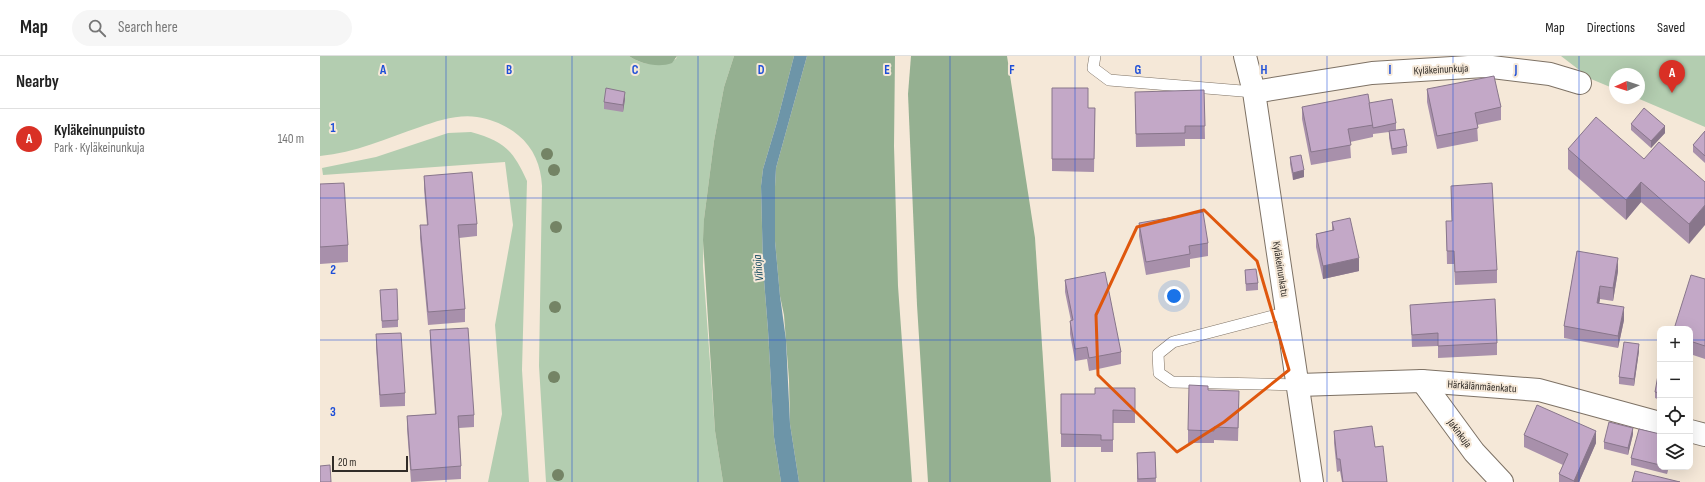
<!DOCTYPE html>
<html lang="en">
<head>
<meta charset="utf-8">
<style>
	body { margin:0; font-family:"Sofia Sans Condensed",sans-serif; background:#f6f6f6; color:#222 }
	.controls { position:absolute; right:12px; bottom:12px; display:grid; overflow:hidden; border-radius:8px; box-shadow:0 4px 16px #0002 }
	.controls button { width:36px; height:36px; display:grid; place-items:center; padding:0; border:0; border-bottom:1px solid #e0e0e0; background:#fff; color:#222; font:20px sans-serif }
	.compass { position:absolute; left:1289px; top:12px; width:36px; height:36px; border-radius:50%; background:#fff; box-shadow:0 4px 16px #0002; rotate:267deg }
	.scale { position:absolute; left:12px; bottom:10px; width:76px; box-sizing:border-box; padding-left:4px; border:2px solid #312c27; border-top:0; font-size:11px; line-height:14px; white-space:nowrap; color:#312c27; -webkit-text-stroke:3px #f5e8d8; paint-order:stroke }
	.you { position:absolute; left:854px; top:240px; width:14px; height:14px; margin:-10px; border:3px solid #fff; border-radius:50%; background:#1a73e8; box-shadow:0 0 0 6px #1a73e833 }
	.badge { display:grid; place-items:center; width:26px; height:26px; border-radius:50%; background:#d93025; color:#fff; font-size:13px; font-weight:700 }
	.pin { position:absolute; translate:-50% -33px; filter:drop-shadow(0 1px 2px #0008) }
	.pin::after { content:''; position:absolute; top:21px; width:14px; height:12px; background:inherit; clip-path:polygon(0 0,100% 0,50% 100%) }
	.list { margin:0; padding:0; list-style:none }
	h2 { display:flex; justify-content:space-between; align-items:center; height:52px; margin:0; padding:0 16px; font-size:17px }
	h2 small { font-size:13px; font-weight:400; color:#767676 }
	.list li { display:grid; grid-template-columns:26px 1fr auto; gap:12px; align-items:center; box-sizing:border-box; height:60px; padding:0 16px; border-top:1px solid #e0e0e0 }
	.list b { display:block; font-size:15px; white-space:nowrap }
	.list p { margin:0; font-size:13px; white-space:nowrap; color:#767676 }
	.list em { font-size:13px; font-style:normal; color:#767676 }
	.icon { flex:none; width:22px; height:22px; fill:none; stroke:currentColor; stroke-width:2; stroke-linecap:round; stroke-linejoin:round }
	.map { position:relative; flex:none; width:1385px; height:426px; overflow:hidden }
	header { display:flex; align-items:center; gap:24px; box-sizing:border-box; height:56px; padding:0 20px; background:#fff; border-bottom:1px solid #e0e0e0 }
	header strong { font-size:19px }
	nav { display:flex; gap:22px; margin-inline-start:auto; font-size:14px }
	.search { width:280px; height:36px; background:#f6f6f6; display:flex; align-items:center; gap:10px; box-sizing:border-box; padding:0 14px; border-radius:22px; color:#767676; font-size:15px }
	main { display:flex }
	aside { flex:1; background:#fff }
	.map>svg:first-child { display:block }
</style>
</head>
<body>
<header>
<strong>Map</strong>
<div class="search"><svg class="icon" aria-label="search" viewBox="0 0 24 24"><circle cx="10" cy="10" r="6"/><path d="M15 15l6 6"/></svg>Search here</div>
<nav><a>Map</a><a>Directions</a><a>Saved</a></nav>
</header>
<main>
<aside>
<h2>Nearby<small></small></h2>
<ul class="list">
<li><span class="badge">A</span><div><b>Kyläkeinunpuisto</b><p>Park · Kyläkeinunkuja</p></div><em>140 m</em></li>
</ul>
</aside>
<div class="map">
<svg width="1385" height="426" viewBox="0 0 1385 426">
	<rect width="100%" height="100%" fill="#f5e8d8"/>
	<g fill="#b3cdb0">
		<path d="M0,0H309C325,11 338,9 356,3L357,0H414L404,31L394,85L384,163L383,210L395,375L403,426H226L219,310L222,130C221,110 214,92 198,79C187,70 172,63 157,61C138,58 117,65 100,71C67,82 35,97 0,100Z"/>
		<polygon points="1241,0 1385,0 1385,71 1317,42 1319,42 1319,18 1295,18 1295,33 1271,23"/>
		<path d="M151,76C184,85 193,94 207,125L202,314L209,426H168L182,358L175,269L193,169L185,106L3,119L2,112L56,101L128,77Z"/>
	</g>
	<g fill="#95b091">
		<path d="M309,0H357L352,7C339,12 320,8 309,0Z"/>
		<polygon points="414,0 474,0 457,66 443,113 441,130 443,211 448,274 454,381 461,426 403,426 395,375 383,184 384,163 394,85 404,31"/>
		<polygon points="487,0 575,0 574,90 578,230 592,426 479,426 470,368 469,324 464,259 460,240 455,185 455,131 456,112"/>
		<polygon points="591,0 687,0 715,182 731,426 608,426 597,249 588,38"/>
	</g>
	<polygon fill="#6d95a8" points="474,0 487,0 456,112 455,131 455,185 460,240 466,284 470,368 479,426 461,426 454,381 448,274 443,211 441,130 443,113 457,66"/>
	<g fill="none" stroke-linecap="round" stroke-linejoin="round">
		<g stroke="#7e7265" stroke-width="12">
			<g id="lane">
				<polyline points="775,0 773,12 789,24 934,36"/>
				<polyline points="968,256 853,286 838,298 839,317 852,326 979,329"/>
			</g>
		</g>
		<g stroke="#7e7265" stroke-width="24">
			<g id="street">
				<polyline points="925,0 934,36 992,426"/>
				<polyline points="934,36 1052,17 1164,10 1230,18 1260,27"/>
				<polyline points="1102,325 1154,396 1182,426"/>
				<polyline points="979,329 1102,325 1219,334 1340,367"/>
				<polyline points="1370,375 1385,379"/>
			</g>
		</g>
		<use href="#lane" stroke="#fff" stroke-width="11"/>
		<use href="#street" stroke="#fff" stroke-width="22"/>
	</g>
	<g fill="#748465">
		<circle cx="227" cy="98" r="6"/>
		<circle cx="234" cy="114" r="6"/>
		<circle cx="236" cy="171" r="6"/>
		<circle cx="235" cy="251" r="6"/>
		<circle cx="234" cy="321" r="6"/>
		<circle cx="238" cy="419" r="6"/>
	</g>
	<g fill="#a890ab">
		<polygon points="732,32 768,52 775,52 774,116 732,115"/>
		<polygon points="1107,33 1181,51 1181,64 1157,69 1158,85 1117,93 1107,46"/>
		<polygon points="884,34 885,83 865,83 865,90 816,91 815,48"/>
		<polygon points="305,43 303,56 284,53 284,46"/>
		<polygon points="1049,47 1076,67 1076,74 1087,90 1087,97 1072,99 1069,82 1069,76 1053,78 1053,81 1030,86 1031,102 991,109 982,63 982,51"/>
		<polygon points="1311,68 1345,77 1331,92 1311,74"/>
		<polygon points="1385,75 1385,107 1373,96 1373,89"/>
		<polygon points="1248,93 1324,103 1385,126 1369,188 1321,146 1306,164 1248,113"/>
		<polygon points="970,101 984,121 973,124 970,108"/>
		<polygon points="104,120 157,168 157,180 139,182 145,253 145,266 108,269 100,182 100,169 107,169 104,133"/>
		<polygon points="0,128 28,189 28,206 0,208"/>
		<polygon points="1131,130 1177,214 1177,227 1135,229 1134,208 1127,208 1126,165 1132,165"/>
		<polygon points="1012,166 1039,215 1003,223 996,191 996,178 1012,174"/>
		<polygon points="819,167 888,187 888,200 870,203 870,211 826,219 819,180"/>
		<polygon points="1257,195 1298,215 1293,245 1280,243 1279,247 1304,264 1298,292 1244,282 1244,270"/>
		<polygon points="925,214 938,227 938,234 926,235"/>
		<polygon points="1385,223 1385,303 1370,298 1370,273"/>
		<polygon points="745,224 801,296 801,308 769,315 767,303 755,305 750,278 750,265 751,265 745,236"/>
		<polygon points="60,234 78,264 78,271 62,272"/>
		<polygon points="1090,249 1177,287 1177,299 1118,302 1118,290 1092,291"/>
		<polygon points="110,274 154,359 154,371 139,372 141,410 141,423 91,426 87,373 87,360 115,358 110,287"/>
		<polygon points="56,278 85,337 85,350 60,351 56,291"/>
		<polygon points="1319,295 1314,330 1299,328 1299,321"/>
		<polygon points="1340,319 1340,344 1335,342 1335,336"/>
		<polygon points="815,332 815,367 793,367 793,396 781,396 781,391 741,391 741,338 775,338"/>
		<polygon points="888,334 919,348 918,385 894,384 894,387 868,387 868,374"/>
		<polygon points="1014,375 1055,391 1067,426 1022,426 1020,415 1017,416 1014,387"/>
		<polygon points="1313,378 1308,399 1284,393 1284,386"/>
		<polygon points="1340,378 1340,411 1348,411 1347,418 1311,409 1311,402"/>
		<polygon points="1204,379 1276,387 1259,426 1239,426 1239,418 1243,409 1204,391"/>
		<polygon points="835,396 836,426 817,426 817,397"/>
	</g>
	<g fill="#88768b">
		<polygon points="305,36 305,43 303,56 303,49"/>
		<polygon points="1345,70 1345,77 1331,92 1331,85"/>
		<polygon points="984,114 984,121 973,124 973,117"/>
		<polygon points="1321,126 1321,146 1306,164 1306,144"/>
		<polygon points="1385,149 1385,169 1369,188 1369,168"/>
		<polygon points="1039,202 1039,215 1003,223 1003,210"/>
		<polygon points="1298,202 1298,215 1293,245 1293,232"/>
		<polygon points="1280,230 1280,243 1277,259 1277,247"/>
		<polygon points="1304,251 1304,264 1298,292 1298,280"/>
		<polygon points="1319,288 1319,295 1314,330 1314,323"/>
		<polygon points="1313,372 1313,378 1308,399 1308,392"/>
		<polygon points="1276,375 1276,387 1259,426 1254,426 1254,425"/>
		<polygon points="1347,411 1348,411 1347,418"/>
	</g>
	<g fill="#c3a8c7" stroke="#88768b">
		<polygon points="1174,20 1181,51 1155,57 1158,72 1117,80 1107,33"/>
		<polygon points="286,32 305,36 303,49 284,46"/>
		<polygon points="732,32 768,32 768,52 775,52 774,103 732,103"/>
		<polygon points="884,34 885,70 865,70 865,77 816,78 815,36"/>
		<polygon points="1048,38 1053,69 1028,73 1031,89 991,96 982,51"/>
		<polygon points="1072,43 1076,67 1053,72 1049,47"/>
		<polygon points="1324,52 1345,70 1331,85 1311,68"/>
		<polygon points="1276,61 1324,103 1339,86 1385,126 1385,149 1369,168 1321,126 1306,144 1248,93"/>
		<polygon points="1084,73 1087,90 1072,93 1069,75"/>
		<polygon points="1385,75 1385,100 1373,89"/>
		<polygon points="981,99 984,114 973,117 970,101"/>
		<polygon points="152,116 157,168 138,169 145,253 108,256 100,169 108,169 104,120"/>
		<polygon points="24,127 28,189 0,191 0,128"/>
		<polygon points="1172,127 1177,214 1135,216 1134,195 1127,195 1126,165 1132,165 1131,130"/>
		<polygon points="883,156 888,187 869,190 870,198 826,206 819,167"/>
		<polygon points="1030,162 1039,202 1003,210 996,178 1014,174 1012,166"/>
		<polygon points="1257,195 1298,202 1293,232 1280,230 1277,247 1304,251 1298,280 1244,270"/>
		<polygon points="936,213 938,227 926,228 925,214"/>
		<polygon points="785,216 801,296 769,302 767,291 755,293 750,265 753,264 745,224"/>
		<polygon points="1371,219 1385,223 1385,290 1370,285 1370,273 1354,273"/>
		<polygon points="77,233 78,264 62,265 60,234"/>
		<polygon points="1175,243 1177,287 1118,290 1118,277 1092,279 1090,249"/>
		<polygon points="148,272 154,359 138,360 141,410 91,414 87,360 116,358 110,274"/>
		<polygon points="81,277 85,337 60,339 56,278"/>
		<polygon points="1304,286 1319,288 1314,323 1299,321"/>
		<polygon points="1338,319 1340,319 1340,337 1335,336"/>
		<polygon points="869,329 888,330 888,334 919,335 918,372 894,371 894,375 868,374"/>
		<polygon points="775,332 815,332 815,355 793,354 793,384 781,384 781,379 741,378 741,338 775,338"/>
		<polygon points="1217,349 1276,375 1254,425 1239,418 1248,398 1204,379"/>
		<polygon points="1289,366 1313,372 1308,392 1284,386"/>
		<polygon points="1052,370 1055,391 1063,390 1067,426 1023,426 1020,403 1017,403 1014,375"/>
		<polygon points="1319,373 1340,378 1340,409 1311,402"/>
		<polygon points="835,396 836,422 818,423 817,397"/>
		<polygon points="10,409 11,426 0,426 0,410"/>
		<polygon points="1315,415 1360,426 1312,426"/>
	</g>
	<path fill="none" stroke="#df570d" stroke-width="3" stroke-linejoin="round" d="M884,154L937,205L969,314L904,366L857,396L778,319L776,259L817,171Z"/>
	<path fill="none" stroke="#1d4ed8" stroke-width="1" stroke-opacity="0.55" d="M126,0V426M252,0V426M378,0V426M504,0V426M630,0V426M755,0V426M881,0V426M1007,0V426M1133,0V426M1259,0V426M0,142H1385M0,284H1340M1370,284H1385"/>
	<g text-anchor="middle" stroke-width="4" stroke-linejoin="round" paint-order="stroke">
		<g font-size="11" fill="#312c27" stroke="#f5e8d8">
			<text transform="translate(1121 13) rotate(-3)" y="4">Kyläkeinunkuja</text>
			<text transform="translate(961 213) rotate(81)" y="4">Kyläkeinunkatu</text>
			<text transform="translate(1162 330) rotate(4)" y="4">Härkälänmäenkatu</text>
			<text transform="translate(1140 377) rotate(53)" y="4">Jakinkuja</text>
		</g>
		<g font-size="12" font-style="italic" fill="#164c62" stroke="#f5e8d8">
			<text transform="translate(438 212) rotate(-95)" y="4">Vihioja</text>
		</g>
	</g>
	<g font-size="13" text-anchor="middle" font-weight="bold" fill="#1d4ed8" stroke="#f5e8d8" stroke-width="4" stroke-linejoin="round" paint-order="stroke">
		<text x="63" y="18">A</text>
		<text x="189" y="18">B</text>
		<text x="315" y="18">C</text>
		<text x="441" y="18">D</text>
		<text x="567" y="18">E</text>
		<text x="692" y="18">F</text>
		<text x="818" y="18">G</text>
		<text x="944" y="18">H</text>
		<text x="1070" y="18">I</text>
		<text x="1196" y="18">J</text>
		<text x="13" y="76">1</text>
		<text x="13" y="218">2</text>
		<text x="13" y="360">3</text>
	</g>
</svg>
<div class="controls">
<button>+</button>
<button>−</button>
<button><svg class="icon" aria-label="locate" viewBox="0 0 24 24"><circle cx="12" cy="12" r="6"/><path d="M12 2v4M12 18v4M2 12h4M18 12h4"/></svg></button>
<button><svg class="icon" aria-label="layers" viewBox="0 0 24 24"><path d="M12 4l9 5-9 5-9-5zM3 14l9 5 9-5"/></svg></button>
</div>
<svg class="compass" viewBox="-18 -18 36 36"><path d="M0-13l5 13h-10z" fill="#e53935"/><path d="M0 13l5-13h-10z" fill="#767676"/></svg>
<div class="scale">20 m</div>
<div class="you"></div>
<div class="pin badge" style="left:1352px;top:37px">A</div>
</div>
</main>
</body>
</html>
